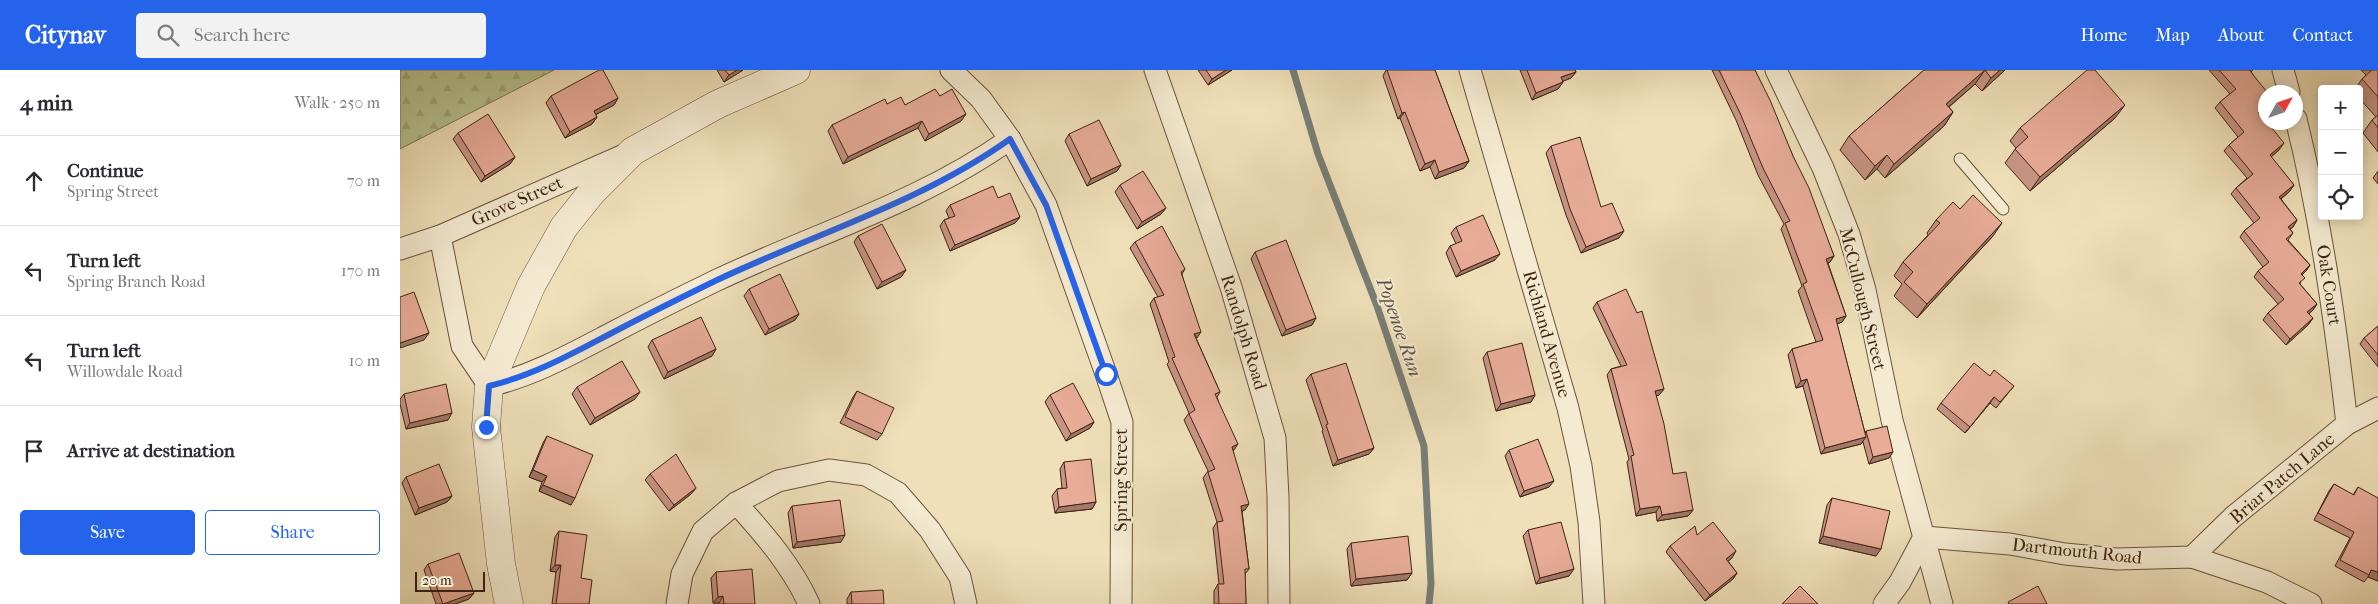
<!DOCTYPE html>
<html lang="en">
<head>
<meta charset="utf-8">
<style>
	body { margin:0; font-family:"IM FELL French Canon",serif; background:#f2f2f3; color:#2b2b33 }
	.controls { position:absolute; right:15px; top:15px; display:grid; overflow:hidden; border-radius:5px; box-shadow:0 2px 12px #0003 }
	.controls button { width:45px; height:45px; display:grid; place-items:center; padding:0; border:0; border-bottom:1px solid #e1e1e2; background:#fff; color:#2b2b33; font:25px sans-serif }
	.compass { position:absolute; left:1858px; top:15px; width:45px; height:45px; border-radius:50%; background:#fff; box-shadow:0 2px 12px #0003; rotate:50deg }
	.scale { position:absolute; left:15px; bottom:12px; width:70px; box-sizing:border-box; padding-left:5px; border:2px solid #3e2412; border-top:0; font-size:14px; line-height:18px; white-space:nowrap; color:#3e2412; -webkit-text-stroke:4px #f5ebd2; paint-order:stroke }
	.stop { position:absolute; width:15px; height:15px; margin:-11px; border:4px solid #2563eb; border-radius:50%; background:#fff }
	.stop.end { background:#2563eb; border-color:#fff; box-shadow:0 1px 5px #0008 }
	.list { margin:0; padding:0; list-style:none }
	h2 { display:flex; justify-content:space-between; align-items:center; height:65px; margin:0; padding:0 20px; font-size:21px }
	h2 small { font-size:16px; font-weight:400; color:#7c7c81 }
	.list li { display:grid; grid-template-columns:32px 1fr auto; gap:15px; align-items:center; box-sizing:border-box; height:90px; padding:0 20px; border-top:1px solid #e1e1e2 }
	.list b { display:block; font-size:19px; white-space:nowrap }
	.list p { margin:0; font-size:16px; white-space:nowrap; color:#7c7c81 }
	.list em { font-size:16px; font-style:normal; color:#7c7c81 }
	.actions { display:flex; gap:10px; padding:15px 20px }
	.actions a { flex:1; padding:11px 0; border:1px solid #2563eb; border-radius:5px; text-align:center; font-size:18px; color:#2563eb }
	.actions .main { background:#2563eb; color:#fff }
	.icon { flex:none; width:28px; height:28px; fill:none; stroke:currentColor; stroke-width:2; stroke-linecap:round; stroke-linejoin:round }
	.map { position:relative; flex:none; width:1978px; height:534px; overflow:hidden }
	header { display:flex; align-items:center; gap:30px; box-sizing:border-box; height:70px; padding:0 25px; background:#2563eb; color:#fff }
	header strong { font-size:24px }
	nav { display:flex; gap:28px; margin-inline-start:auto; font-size:18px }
	.search { width:350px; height:45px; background:#f2f2f3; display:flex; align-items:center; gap:12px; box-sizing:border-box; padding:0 18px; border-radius:5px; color:#7c7c81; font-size:19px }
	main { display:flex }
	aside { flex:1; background:#fff }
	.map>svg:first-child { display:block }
</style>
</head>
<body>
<header>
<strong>Citynav</strong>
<div class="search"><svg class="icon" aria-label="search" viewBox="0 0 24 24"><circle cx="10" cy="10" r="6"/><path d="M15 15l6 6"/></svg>Search here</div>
<nav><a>Home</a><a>Map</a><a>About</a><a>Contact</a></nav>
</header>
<main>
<aside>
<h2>4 min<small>Walk · 250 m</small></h2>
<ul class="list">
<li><svg class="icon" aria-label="ahead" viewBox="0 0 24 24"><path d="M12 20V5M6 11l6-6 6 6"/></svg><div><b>Continue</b><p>Spring Street</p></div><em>70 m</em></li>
<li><svg class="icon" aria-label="left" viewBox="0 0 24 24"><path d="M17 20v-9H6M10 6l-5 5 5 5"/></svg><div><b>Turn left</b><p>Spring Branch Road</p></div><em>170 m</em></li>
<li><svg class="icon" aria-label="left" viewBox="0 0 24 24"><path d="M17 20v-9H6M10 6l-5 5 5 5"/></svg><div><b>Turn left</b><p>Willowdale Road</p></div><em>10 m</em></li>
<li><svg class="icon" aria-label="arrive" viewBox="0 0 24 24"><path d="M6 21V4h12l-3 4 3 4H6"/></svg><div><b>Arrive at destination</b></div></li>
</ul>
<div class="actions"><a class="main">Save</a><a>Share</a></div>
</aside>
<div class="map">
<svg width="1978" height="534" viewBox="0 0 1978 534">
	<defs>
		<pattern id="forest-firs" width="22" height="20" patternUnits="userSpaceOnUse" patternTransform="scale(1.25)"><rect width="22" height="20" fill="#b6c391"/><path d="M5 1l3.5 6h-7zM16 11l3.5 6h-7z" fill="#9ea77c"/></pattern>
	</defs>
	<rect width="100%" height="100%" fill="#efe0b9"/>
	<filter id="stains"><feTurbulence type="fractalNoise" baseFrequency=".004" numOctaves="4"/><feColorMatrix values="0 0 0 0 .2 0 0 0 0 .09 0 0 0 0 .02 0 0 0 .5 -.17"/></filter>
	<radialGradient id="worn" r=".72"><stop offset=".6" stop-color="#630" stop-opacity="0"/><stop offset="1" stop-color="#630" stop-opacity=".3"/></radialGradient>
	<polygon fill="url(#forest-firs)" stroke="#7a7452" points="0,0 154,0 0,79"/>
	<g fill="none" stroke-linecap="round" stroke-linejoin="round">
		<polyline stroke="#787e77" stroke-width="7" points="893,0 918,84 977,236 1024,376 1031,514 1029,534"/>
		<g stroke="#6a533c" stroke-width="13">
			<polyline id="service" points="1560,89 1603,139"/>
		</g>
		<g stroke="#6a533c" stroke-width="23">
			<g id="minor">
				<polyline points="551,0 581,29 610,69 646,135 706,304 722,352 721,534"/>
				<polyline points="755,0 831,217 875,368 878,427 879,534"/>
				<polyline points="1070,0 1168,338 1181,396 1189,452 1194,534"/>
				<polyline points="1376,0 1423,98 1449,164 1465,220 1492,350 1542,534"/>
				<polyline points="1883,0 1889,22"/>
				<path d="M1896,49C1921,151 1935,249 1947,354"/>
				<path d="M40,166L62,276L89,316C131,306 168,286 206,266C242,247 278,229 315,211C414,164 520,133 610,69"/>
				<polyline points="0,179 40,166 226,84"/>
				<path d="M336,433C364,464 392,496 409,534"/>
				<polyline points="1524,467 1610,474 1665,484 1717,489 1792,487 1867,512 1911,534"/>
				<polyline points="1792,487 1833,447 1947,354 1978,338"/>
				<polyline points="277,534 282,504 303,461 336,433 378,411 429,400 466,405 498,423 530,460 560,507 566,534"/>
				<polyline points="1484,534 1500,512 1524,467"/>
			</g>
		</g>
		<g stroke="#6a533c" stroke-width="29">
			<polyline id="tertiary" points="109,534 101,494 86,357 89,316 131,216 164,157 192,122 233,81 318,34 396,0"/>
		</g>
		<use href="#service" stroke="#f5ebd2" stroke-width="11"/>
		<use href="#minor" stroke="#f5ebd2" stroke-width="21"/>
		<use href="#tertiary" stroke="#f5ebd2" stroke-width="28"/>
	</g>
	<g fill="#c89484" stroke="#3e2412">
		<polygon points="317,0 343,0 324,12"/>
		<polygon points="798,0 832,0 808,15"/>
		<polygon points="986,0 1035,0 1069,91 1064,98 1035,109 1030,97 1020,101 1000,48 998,49 983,6"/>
		<polygon points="1120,0 1175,0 1176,2 1171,8 1163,11 1163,12 1158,19 1132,30"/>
		<polygon points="1312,0 1355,0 1393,86 1434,186 1430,192 1428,193 1446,246 1442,252 1437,254 1465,363 1466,361 1489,388 1469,394 1463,372 1461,374 1421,384 1403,316 1396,318 1388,285 1392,279 1416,272 1398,221 1402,216 1381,159 1384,154 1358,105 1336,50"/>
		<polygon points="1524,0 1605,0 1582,21 1575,14 1549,37 1553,42 1544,56 1485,108 1477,99 1465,110 1440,80 1449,66"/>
		<polygon points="1809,0 1853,0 1851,2 1866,22 1866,40 1860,45 1879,80 1871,87 1894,115 1889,122 1881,129 1897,150 1893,157 1890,159 1893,163 1888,170 1910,195 1906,201 1902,205 1900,214 1917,234 1913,240 1909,244 1913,248 1908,255 1886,275 1863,250 1868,243 1878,234 1854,207 1858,201 1863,197 1840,167 1844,161 1854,153 1831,124 1836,118 1847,108 1824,81 1829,75 1838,67 1815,38 1820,32 1830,24"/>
		<polygon points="1961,0 1978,0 1978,82 1963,63 1972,50 1976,47 1959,28 1959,19 1955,19 1962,9 1966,5"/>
		<polygon points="151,26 218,28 214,35 195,45 197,47 192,54 165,68 146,33"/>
		<polygon points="540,26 566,44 561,51 525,71 518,58 443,94 428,61 432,55 487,34 505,35"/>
		<polygon points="1715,48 1630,121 1605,93 1616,78 1610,71 1620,58"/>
		<polygon points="58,63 115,87 110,94 81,112 53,69"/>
		<polygon points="669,64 721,95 717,101 687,116 665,71"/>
		<polygon points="1151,76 1201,137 1219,168 1181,183 1166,145 1146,83"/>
		<polygon points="1978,101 1978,114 1973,108"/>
		<polygon points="720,115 766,138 761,144 737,159 715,122"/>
		<polygon points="598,128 620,147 615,153 550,181 540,156 544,150 549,148 546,141 550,135"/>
		<polygon points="1536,150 1593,166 1517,248 1494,226 1502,214 1494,206 1503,192 1528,165 1527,163"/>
		<polygon points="1056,157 1095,190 1056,207 1046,183 1050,176 1056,174 1051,163"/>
		<polygon points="458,166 506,200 501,207 477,219 454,172"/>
		<polygon points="735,172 785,199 782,204 796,268 820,322 817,327 834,380 833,381 845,440 842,441 849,499 845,504 846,534 814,534 814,521 818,514 819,514 813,458 817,452 803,408 808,401 784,350 789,343 767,294 769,292 750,234 754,228 758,227 730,178"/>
		<polygon points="855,182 916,248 912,255 882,266 851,189"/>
		<polygon points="349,219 399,244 395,250 365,265 344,226"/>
		<polygon points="1197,232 1264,319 1259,325 1256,326 1273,404 1293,440 1288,446 1257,451 1256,442 1236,446 1227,392 1229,389 1207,305 1211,299 1221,296 1193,238"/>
		<polygon points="1978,256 1978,297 1960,274 1964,268"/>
		<polygon points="252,270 316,279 312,286 264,309 248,277"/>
		<polygon points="1087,282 1135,325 1131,332 1096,341 1083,288"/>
		<polygon points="911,304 974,378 969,384 933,396 922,361 923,360 906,310"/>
		<polygon points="1590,306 1614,316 1596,338 1590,333 1565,363 1537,339 1541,333"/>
		<polygon points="177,317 235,329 190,355 172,324"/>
		<polygon points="457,321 482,364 477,370 440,353 453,327"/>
		<polygon points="4,324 48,350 6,359 0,334 0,329"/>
		<polygon points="650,325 694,352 690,358 666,371 645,332"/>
		<polygon points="147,366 171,435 139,421 142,412 129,407 143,373"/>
		<polygon points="1109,380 1149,417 1120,427 1105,386"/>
		<polygon points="664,392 696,432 692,439 655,443 652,426 657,419 662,418 660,399"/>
		<polygon points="250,404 296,418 291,424 269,441 245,410"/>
		<polygon points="6,407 52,426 47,432 15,445 2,413"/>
		<polygon points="1934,414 1953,425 1958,417 1978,511 1968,507 1964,512 1935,496 1950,468 1914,450 1929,421"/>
		<polygon points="1432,428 1476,486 1419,473 1427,435"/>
		<polygon points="392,436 441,472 393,478 388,443"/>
		<polygon points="1128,460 1169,506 1136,514 1123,466"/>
		<polygon points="159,461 181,508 189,534 152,534 156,502 150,501 155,467"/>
		<polygon points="1297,465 1332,488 1328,491 1337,503 1333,509 1305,531 1266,482 1270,476"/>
		<polygon points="951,473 1012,503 1007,510 951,516 947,479"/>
		<polygon points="28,494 74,523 69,529 55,534 36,534 24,500"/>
		<polygon points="316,502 355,534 319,534 319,533 313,533 311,508"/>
		<polygon points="451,522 484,534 447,534 447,529"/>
	</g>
	<g fill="#a2786b" stroke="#3e2412">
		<polygon points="337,0 343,0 324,12 329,5"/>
		<polygon points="826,0 832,0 808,15 812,9"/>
		<polygon points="1585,0 1575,14 1536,48 1546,34"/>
		<polygon points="1600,0 1605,0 1582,21 1591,8"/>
		<polygon points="1176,2 1171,8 1156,14 1161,7"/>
		<polygon points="1163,12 1158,19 1132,30 1136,23"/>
		<polygon points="218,28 214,35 189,48 194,41"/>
		<polygon points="1725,35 1715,48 1630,121 1640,107"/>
		<polygon points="1866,37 1866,40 1854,49 1858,43"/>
		<polygon points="1005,42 1000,48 998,49 1002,43"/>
		<polygon points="1553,42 1544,56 1485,108 1494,94"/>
		<polygon points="566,44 561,51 525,71 529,64"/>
		<polygon points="197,47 192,54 165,68 170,62"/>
		<polygon points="522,51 518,58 443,94 448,87"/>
		<polygon points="1884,73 1879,80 1865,92 1870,85"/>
		<polygon points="1487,85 1477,99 1465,110 1475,96"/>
		<polygon points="115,87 110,94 81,112 85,106"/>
		<polygon points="1035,90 1030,97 1020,101 1025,94"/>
		<polygon points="1069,91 1064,98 1035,109 1039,102"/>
		<polygon points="721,95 717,101 687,116 691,109"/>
		<polygon points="1894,115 1889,122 1875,133 1879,127"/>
		<polygon points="766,138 761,144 737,159 742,152"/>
		<polygon points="620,147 615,153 550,181 555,175"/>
		<polygon points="1897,150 1893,157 1884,163 1888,157"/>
		<polygon points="1602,153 1593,166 1517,248 1527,234"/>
		<polygon points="1224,161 1219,168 1181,183 1186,177"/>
		<polygon points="1100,184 1095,190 1056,207 1061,201"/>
		<polygon points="1434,186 1430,192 1422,195 1426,189"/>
		<polygon points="1910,195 1906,201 1896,210 1901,204"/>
		<polygon points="506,200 501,207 477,219 482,212"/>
		<polygon points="1917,234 1913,240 1903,249 1907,242"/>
		<polygon points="399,244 395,250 365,265 369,259"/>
		<polygon points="1446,246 1442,252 1431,256 1436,249"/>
		<polygon points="916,248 912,255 882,266 886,260"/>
		<polygon points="1913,248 1908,255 1886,275 1890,269"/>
		<polygon points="801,262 797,268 794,264"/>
		<polygon points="29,263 24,270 0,278 0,273"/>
		<polygon points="316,279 312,286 264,309 268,302"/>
		<polygon points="1407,309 1403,316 1396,318 1401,311"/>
		<polygon points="1264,319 1259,325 1251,328 1255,321"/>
		<polygon points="240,322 235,329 190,355 195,348"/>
		<polygon points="1135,325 1131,332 1096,341 1101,334"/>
		<polygon points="1594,327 1590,333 1565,363 1570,357"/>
		<polygon points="52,343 48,350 6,359 10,353"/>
		<polygon points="694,352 690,358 666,371 671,364"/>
		<polygon points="1466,367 1461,374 1421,384 1425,378"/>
		<polygon points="838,374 834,380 827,383 832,377"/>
		<polygon points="974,378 969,384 933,396 938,390"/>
		<polygon points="1493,382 1489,388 1469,394 1473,387"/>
		<polygon points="133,400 147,406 142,412 129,407"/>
		<polygon points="1154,411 1149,417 1120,427 1124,421"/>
		<polygon points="143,415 175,428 171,435 139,421"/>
		<polygon points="296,418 291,424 269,441 274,435"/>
		<polygon points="52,426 47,432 15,445 19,438"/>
		<polygon points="696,432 692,439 655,443 659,437"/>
		<polygon points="849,434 845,440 837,443 841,436"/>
		<polygon points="1260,436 1256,442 1236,446 1240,439"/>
		<polygon points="1293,440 1288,446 1257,451 1262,445"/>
		<polygon points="445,465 441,472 393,478 397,472"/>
		<polygon points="1423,466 1481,479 1476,486 1419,473"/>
		<polygon points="1336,481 1332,488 1322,496 1326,489"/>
		<polygon points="155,495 161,495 156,502 150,501"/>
		<polygon points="1174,499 1169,506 1136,514 1140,508"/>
		<polygon points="1971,500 1978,502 1978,511 1968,507"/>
		<polygon points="1012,503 1007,510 951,516 956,509"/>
		<polygon points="1337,503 1333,509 1305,531 1310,525"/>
		<polygon points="74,523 69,529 55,534 42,534"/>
		<polygon points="323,526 319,533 313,533 318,527"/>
	</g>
	<g fill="#e8ac99" stroke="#3e2412">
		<polygon points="199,0 203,0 218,28 194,41 197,47 170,62 151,26"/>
		<polygon points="325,0 337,0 329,5"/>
		<polygon points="806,0 826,0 812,9"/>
		<polygon points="987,0 1035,0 1069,91 1039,102 1035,90 1025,94 1005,42 1002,43"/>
		<polygon points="1127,0 1175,0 1176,2 1161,7 1163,12 1136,23"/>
		<polygon points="1319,0 1355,0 1370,30 1393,86 1409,118 1434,186 1426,189 1446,246 1436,249 1466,367 1425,378 1407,309 1401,311 1392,279 1423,270 1403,214 1407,212 1385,153 1390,151 1363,98 1340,43"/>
		<polygon points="1524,0 1600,0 1591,8 1585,0 1546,34 1553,42 1494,94 1487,85 1475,96 1449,66"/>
		<polygon points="1687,0 1695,0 1725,35 1640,107 1615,79 1628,67 1620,58"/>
		<polygon points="1819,0 1850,0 1850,1 1867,22 1866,22 1866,37 1858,43 1866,51 1866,52 1867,52 1884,73 1870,85 1894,115 1879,127 1897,150 1888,157 1893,163 1886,169 1910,195 1901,204 1905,208 1899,213 1917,234 1907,242 1913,248 1890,269 1868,243 1884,229 1858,201 1869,192 1844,161 1860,148 1836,118 1853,104 1829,75 1844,62 1820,32 1836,19"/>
		<polygon points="1972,0 1978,0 1978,27 1962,9"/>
		<polygon points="535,19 540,26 552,19 566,44 529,64 522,51 448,87 432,55 485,29 487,34 501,27 505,35"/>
		<polygon points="88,44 115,87 85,106 58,63"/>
		<polygon points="1978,45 1978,58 1972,50"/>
		<polygon points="699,50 721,95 691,109 669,64"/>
		<polygon points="1180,67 1201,137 1212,133 1224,161 1186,177 1170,139 1151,76"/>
		<polygon points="743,101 766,138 742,152 720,115"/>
		<polygon points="593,116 598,128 610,123 620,147 555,175 544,150 555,146 550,135"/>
		<polygon points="1573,125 1602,153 1527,234 1504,212 1513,202 1503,192 1540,153 1536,150 1553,132 1560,139"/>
		<polygon points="1083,145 1100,184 1061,201 1050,176 1062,171 1056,157"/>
		<polygon points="482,154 506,200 482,212 458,166"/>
		<polygon points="762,156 785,199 781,202 801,262 794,264 820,322 815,324 838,374 832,377 849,434 841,436 849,499 845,499 846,534 819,534 818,514 824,514 817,452 823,451 808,402 815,399 789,344 795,340 772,288 775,287 754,228 764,225 735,172"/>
		<polygon points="886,170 916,248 886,260 855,182"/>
		<polygon points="380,204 399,244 369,259 349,219"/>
		<polygon points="1226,219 1237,243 1242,241 1264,319 1255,321 1264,354 1273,404 1286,402 1293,440 1262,445 1260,436 1240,439 1231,386 1234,385 1211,299 1227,295 1197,232"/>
		<polygon points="14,222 29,263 0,273 0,227"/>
		<polygon points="301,247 316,279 268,302 252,270"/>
		<polygon points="1978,256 1978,285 1964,268"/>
		<polygon points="1122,273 1135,325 1101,334 1087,282"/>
		<polygon points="222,291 240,322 195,348 177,317"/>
		<polygon points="946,293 974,378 938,390 926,355 928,354 911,304"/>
		<polygon points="1574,293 1590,306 1594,300 1614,316 1600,332 1594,327 1570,357 1541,333"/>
		<polygon points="673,313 694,352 671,364 650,325"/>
		<polygon points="46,314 52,343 10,353 4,324"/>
		<polygon points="457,321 494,338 482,364 445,347"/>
		<polygon points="1487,356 1493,382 1473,387 1466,361"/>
		<polygon points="147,366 193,385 175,428 143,415 147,406 133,400"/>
		<polygon points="1138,369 1154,411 1124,421 1109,380"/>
		<polygon points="276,384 296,418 274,435 250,404"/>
		<polygon points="691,389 696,432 659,437 657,419 667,418 664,392"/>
		<polygon points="39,394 52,426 19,438 6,407"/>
		<polygon points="1934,414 1954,425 1958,417 1978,428 1978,502 1971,500 1969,505 1940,490 1954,462 1918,443"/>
		<polygon points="1432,428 1490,441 1481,479 1423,466"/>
		<polygon points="440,430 445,465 397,472 392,436"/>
		<polygon points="1161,452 1174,499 1140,508 1128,460"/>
		<polygon points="1313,452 1336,481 1326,489 1337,503 1310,525 1270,476 1295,456 1297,465"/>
		<polygon points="159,461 187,465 181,508 192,510 189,534 156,534 161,495 155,495"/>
		<polygon points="1008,466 1012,503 956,509 951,473"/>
		<polygon points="59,483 74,523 43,534 28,494"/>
		<polygon points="352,499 355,534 324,534 323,526 318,527 316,502"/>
		<polygon points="1400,516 1418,534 1382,534"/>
		<polygon points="1638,516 1647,534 1609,534 1608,532"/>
		<polygon points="483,520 484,534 452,534 451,522"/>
	</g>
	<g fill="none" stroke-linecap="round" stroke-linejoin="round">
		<path stroke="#2563eb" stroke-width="6" d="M86,357L89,316C131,306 168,286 206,266C242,247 278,229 315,211C414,164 520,133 610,69L646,135L706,304"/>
	</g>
	<g text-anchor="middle" stroke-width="4" stroke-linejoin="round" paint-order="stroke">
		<g font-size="18" fill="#3e2412" stroke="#f5ebd2">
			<text transform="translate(117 131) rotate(-24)" y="6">Grove Street</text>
			<text transform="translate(1929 215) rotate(81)" y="6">Oak Court</text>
			<text transform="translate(1463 229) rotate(76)" y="6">McCullough Street</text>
			<text transform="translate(844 262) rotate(73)" y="6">Randolph Road</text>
			<text transform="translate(1147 264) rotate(74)" y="6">Richland Avenue</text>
			<text transform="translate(1882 408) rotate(-40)" y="6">Briar Patch Lane</text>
			<text transform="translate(721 410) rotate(-90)" y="6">Spring Street</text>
			<text transform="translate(1677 481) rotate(6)" y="6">Dartmouth Road</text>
		</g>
		<g font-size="19" font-style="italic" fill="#5b5144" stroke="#f5ebd2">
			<text transform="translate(1000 257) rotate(71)" y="7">Popenoe Run</text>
		</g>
	</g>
	<rect width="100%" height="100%" filter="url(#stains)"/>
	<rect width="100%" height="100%" fill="url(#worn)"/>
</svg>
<div class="controls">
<button>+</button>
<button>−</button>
<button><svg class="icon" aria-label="locate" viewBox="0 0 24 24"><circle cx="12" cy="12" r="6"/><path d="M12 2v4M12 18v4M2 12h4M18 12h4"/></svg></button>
</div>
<svg class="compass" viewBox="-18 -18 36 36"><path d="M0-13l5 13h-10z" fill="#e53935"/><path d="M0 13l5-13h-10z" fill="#7c7c81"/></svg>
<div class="scale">20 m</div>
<div class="stop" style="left:706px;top:304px"></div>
<div class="stop end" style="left:86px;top:357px"></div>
</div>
</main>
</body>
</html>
